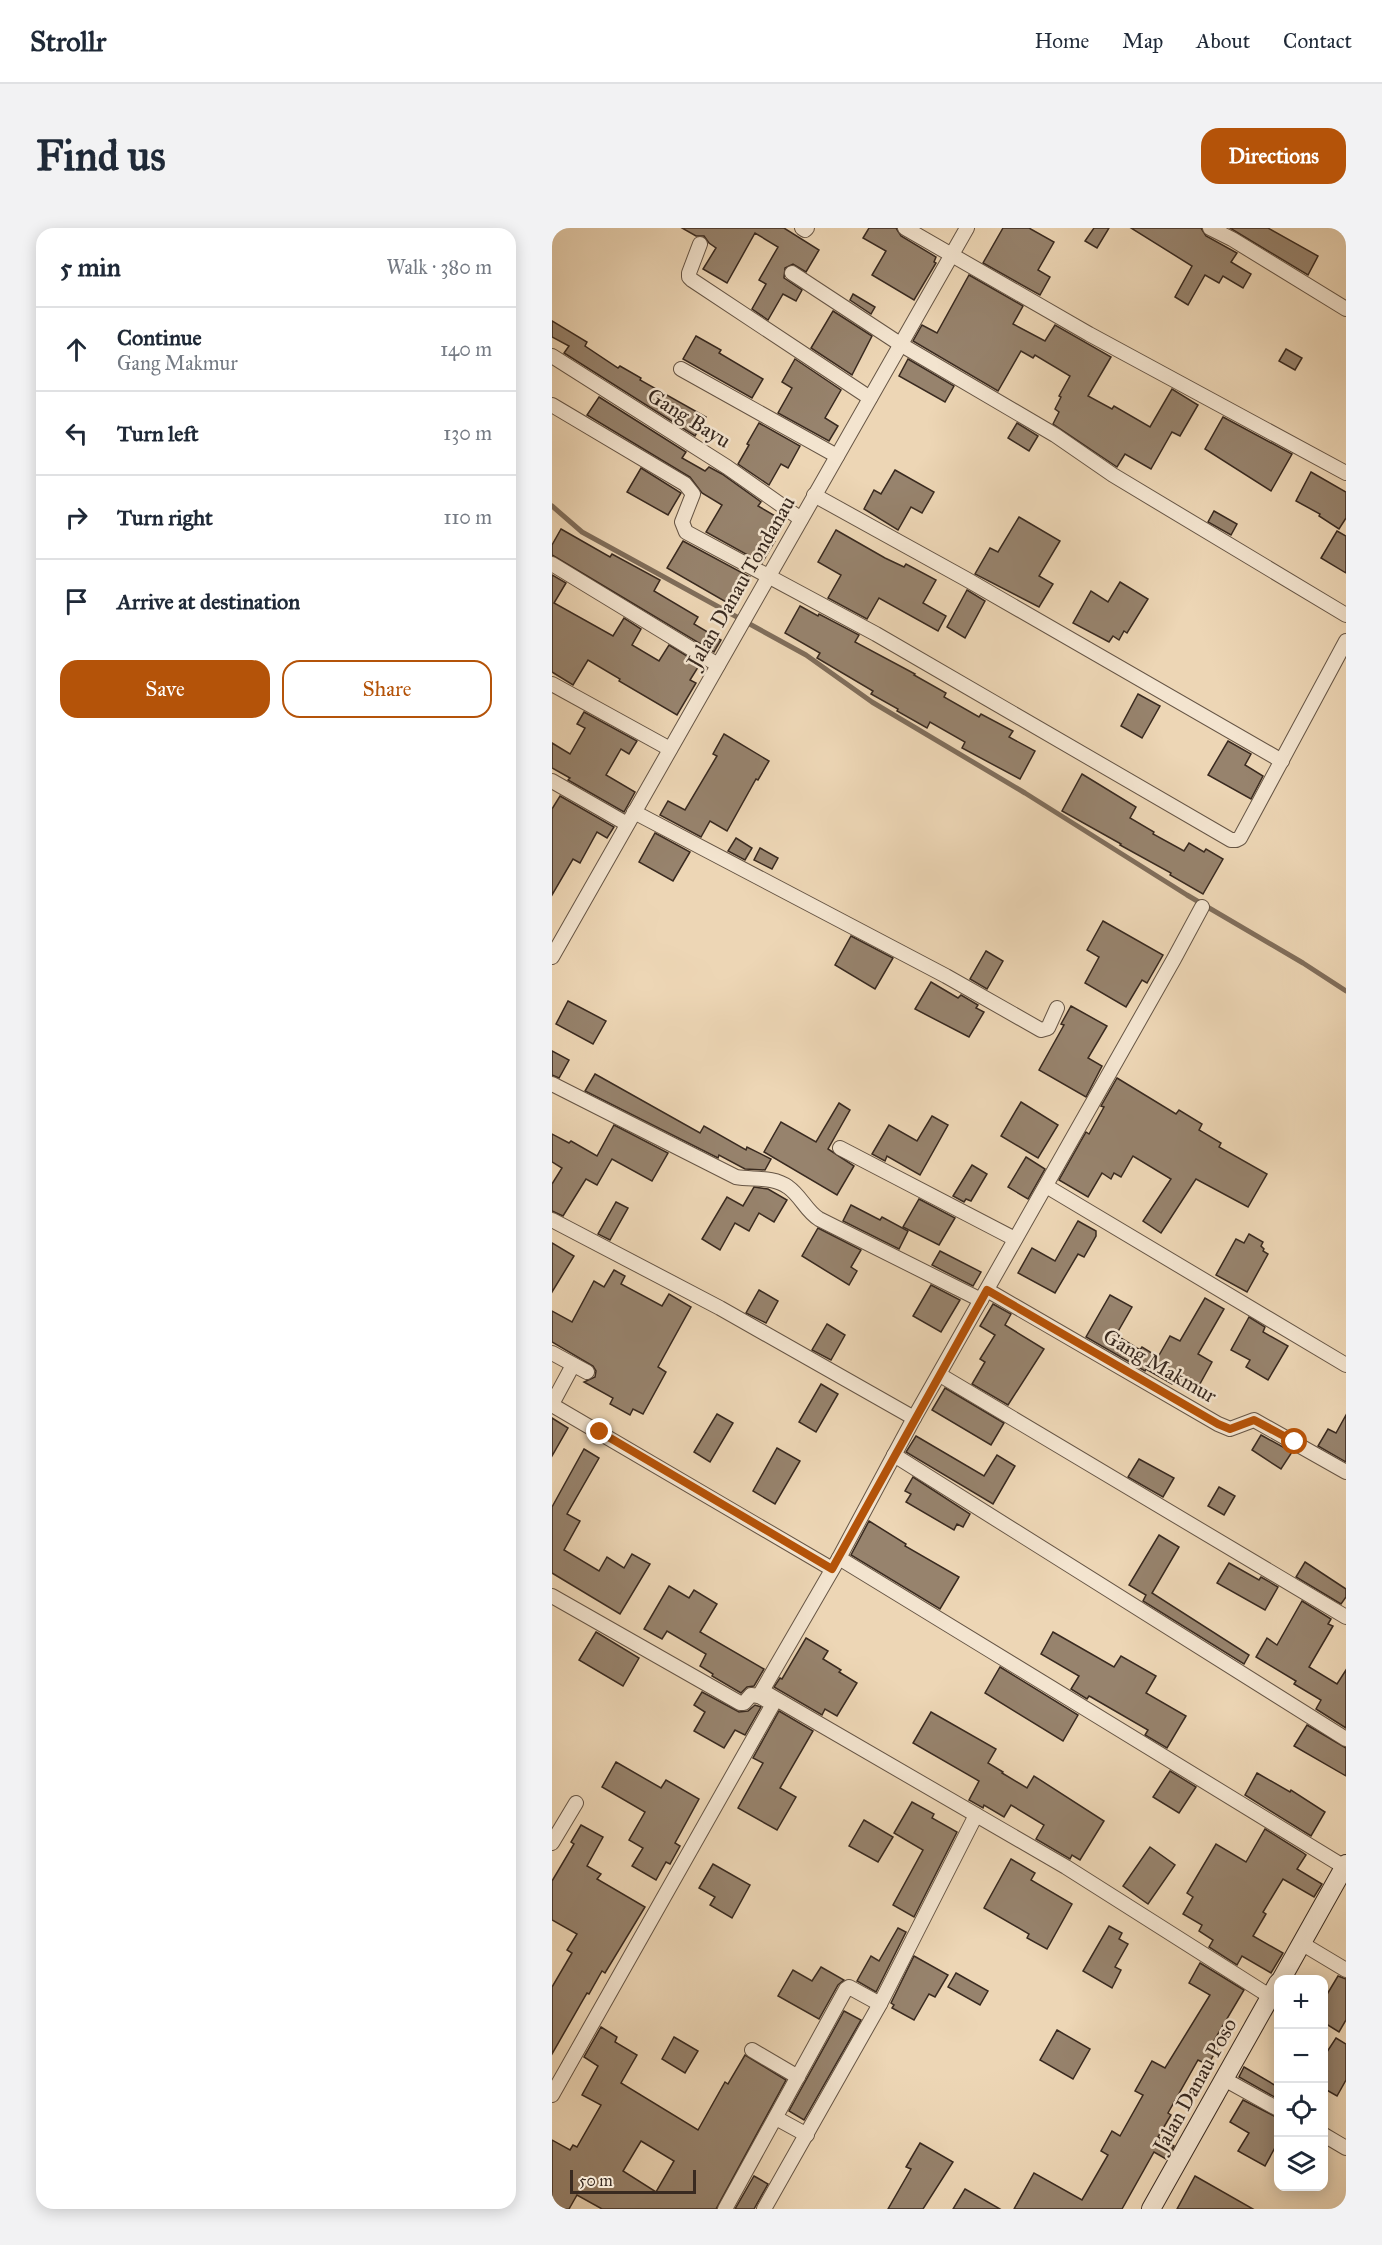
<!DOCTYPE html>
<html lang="en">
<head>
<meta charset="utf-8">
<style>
	body { margin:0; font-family:"IM FELL Great Primer",serif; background:#f2f2f3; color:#1f2937 }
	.controls { position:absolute; right:18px; bottom:18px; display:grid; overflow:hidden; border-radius:12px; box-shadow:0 3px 15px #0003 }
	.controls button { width:54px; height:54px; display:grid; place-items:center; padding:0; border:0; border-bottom:2px solid #e0e1e3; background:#fff; color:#1f2937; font:30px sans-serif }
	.scale { position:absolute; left:18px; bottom:15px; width:126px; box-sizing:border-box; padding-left:6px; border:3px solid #392a20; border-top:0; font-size:16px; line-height:21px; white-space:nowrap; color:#392a20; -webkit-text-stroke:4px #f3e4cf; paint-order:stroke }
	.stop { position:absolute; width:18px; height:18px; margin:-14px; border:4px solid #b45309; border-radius:50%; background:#fff }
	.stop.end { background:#b45309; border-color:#fff; box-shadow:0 2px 6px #0008 }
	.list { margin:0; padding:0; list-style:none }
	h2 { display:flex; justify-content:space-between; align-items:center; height:78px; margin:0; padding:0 24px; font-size:26px }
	h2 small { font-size:20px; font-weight:400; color:#747a83 }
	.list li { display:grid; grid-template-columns:39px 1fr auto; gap:18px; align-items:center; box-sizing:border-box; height:84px; padding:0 24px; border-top:2px solid #e0e1e3 }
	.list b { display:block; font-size:22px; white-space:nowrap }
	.list p { margin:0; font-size:20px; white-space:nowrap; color:#747a83 }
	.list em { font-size:20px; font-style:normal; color:#747a83 }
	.actions { display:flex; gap:12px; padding:18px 24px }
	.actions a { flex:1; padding:14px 0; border:2px solid #b45309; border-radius:18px; text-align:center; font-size:21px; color:#b45309 }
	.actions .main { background:#b45309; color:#fff }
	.icon { flex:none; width:33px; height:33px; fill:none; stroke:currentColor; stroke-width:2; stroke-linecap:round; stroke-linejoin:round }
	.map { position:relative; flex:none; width:794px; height:1981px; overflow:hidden; border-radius:18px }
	header { display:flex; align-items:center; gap:36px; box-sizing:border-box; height:84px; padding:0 30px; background:#fff; border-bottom:2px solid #e0e1e3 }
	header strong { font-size:28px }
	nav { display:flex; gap:33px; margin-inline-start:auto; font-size:21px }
	.intro { display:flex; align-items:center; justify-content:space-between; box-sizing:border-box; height:144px; padding:0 36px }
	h1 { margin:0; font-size:42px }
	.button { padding:15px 27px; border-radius:18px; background:#b45309; color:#fff; font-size:21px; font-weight:700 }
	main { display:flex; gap:36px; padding:0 36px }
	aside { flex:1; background:#fff; border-radius:18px; box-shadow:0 3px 15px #0003 }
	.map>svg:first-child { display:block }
</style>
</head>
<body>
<header>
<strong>Strollr</strong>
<nav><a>Home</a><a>Map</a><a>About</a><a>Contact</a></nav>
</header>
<div class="intro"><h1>Find us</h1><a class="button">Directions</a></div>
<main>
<aside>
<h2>5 min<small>Walk · 380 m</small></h2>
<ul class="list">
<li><svg class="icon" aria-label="ahead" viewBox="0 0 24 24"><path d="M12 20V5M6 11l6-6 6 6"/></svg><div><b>Continue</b><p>Gang Makmur</p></div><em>140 m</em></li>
<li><svg class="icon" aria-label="left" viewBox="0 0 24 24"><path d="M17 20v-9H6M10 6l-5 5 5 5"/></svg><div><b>Turn left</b></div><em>130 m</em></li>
<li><svg class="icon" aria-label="right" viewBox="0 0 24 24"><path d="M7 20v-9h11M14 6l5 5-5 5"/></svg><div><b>Turn right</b></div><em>110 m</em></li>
<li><svg class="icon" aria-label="arrive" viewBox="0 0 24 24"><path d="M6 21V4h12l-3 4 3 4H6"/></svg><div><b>Arrive at destination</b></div></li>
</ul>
<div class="actions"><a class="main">Save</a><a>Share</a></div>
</aside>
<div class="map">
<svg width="794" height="1981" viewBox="0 0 794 1981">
	<rect width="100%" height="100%" fill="#edd6b5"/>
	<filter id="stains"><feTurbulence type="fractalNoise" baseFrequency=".00333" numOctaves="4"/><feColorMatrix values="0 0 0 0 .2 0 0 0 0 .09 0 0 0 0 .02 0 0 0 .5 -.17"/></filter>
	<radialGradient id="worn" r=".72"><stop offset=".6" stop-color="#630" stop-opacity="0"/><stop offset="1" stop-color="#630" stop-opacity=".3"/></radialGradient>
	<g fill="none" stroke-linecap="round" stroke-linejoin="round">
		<polyline stroke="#806e5b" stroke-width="5" points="0,278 30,304 254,427 320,474 473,565 635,667 751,735 794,763"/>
	</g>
	<g fill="#97836d" stroke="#392a20" stroke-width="1.5" fill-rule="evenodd">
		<polygon points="130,0 232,0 267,22 254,44 241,36 233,40 232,50 250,62 244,73 231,66 216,92 200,81 214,56 207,52 226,19 203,5 175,55 151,41 164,20 157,15 152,8 144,8"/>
		<polygon points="317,0 344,0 349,8 384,29 382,34 384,35 362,72 320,47 334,23 311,10"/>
		<polygon points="451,0 477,0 502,14 486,42 498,49 488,67 431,35"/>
		<polygon points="542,0 557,0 545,20 533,13"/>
		<polygon points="579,0 649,0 654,8 685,25 679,34 699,46 691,60 671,48 667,55 653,47 636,77 623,69 640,38"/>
		<polygon points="678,0 716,0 766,28 756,47"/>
		<polygon points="417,47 471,78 461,96 493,113 503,97 559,129 536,168 560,181 562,178 598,199 620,161 646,177 628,208 620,204 599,241 573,226 565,239 501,196 507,184 503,181 509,169 507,168 518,148 483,127 481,130 469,123 446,163 361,113 370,97 385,105"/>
		<polygon points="301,66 323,79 319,86 298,72"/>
		<polygon points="281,83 320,108 300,147 259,120"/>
		<polygon points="0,93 35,114 33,118 66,140 68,138 89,150 88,152 154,189 143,208 12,125 17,118 0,109"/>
		<polygon points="144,108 169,122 167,125 211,151 200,170 131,131"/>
		<polygon points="734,121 750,130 743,142 727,133"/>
		<polygon points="243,131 289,162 273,190 286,198 277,213 226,185 240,160 230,154"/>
		<polygon points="356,131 402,158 393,174 347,148"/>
		<polygon points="47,169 134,224 130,230 153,243 157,239 170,246 209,274 206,278 225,289 214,308 223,313 210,335 154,304 170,277 150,265 138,249 35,187"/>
		<polygon points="671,189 740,226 719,263 653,221"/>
		<polygon points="207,195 248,218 236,240 229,236 217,257 186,236 197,217 195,216"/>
		<polygon points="465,195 486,208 477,223 456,210"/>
		<polygon points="89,240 129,265 116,287 75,264"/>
		<polygon points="343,242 382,264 370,285 359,279 346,302 312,281 322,262 329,266"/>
		<polygon points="759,244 794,264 794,290 787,301 767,288 768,286 744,273"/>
		<polygon points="662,283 685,296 679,307 656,294"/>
		<polygon points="467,289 508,313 487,348 501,356 487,379 423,346 438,320 446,324"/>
		<polygon points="9,301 58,329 60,326 108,352 102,363 146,389 142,396 169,412 162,424 0,327 0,317"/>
		<polygon points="284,302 333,330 352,339 354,336 384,352 371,375 394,388 386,403 327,370 315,391 276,370 289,347 266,334"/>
		<polygon points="785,303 794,308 794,345 769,330"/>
		<polygon points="131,313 198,349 181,378 115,340"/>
		<polygon points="0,347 14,355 2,375 61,408 72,390 89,401 80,417 107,433 117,417 148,436 138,452 144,455 125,487 67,453 68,451 36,432 21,457 0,444"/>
		<polygon points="568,354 596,371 575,405 572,403 567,412 561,408 557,414 521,395 539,363 556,374"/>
		<polygon points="415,362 433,373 413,410 395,399"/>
		<polygon points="248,378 266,388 267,386 307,407 303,414 363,446 362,447 394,465 392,469 427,489 429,486 461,503 457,509 483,523 468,551 410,520 413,514 378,494 375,500 345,483 346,481 319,466 321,463 265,430 268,425 233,405"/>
		<polygon points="586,466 608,478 590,510 569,498"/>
		<polygon points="32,484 85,513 77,526 69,521 54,547 83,564 72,584 16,552 18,550 0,540 0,515 18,526 33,500 25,496"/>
		<polygon points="172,506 217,533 206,552 204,551 175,603 158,593 149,609 108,587 116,573 133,582 165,528 161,526"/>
		<polygon points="676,513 699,526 693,537 711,548 699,571 656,547"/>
		<polygon points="530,546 584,579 578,590 602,604 601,606 632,623 637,615 652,624 654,621 671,631 651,666 618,647 619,645 568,617 569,616 510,583"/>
		<polygon points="8,568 62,599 55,610 45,604 28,635 21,631 0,667 0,581"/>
		<polygon points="103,605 138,624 121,653 87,634"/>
		<polygon points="184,610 200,620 193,632 176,623"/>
		<polygon points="208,620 226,630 220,641 202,632"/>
		<polygon points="551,693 611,727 595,755 590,752 574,779 533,755 547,729 535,722"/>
		<polygon points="299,708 341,730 323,761 283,737"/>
		<polygon points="434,723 451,733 435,761 418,751"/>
		<polygon points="379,754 406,770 409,767 426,777 424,780 432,784 417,809 363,781"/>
		<polygon points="16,773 54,793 41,816 4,796"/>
		<polygon points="519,778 555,798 536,830 550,838 534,869 487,842 512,797 509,796"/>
		<polygon points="0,823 17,832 7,850 0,847"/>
		<polygon points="43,846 148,905 152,898 194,922 195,919 219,931 213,942 193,941 167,927 166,930 33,863"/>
		<polygon points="565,850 624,886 627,882 650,896 647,902 669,915 667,919 715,946 696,979 644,951 609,1005 591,993 619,951 581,928 569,949 562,945 559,951 550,945 536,969 507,952 534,904 537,906 552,879 549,878"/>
		<polygon points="469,874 506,897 486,930 449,908"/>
		<polygon points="287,875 298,882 276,921 302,938 285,967 212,924 229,894 264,914"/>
		<polygon points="380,888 396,897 368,947 335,928 333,933 320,926 337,897 365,913"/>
		<polygon points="62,897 116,925 100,953 60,931 45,957 34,951 11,988 0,983 0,956 10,940 0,934 0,906 17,915 19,913 45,928"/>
		<polygon points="474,929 493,941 476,971 456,959"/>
		<polygon points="420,937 435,946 419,973 414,971 412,974 401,968"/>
		<polygon points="202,959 216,961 235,972 222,994 207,985 197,1003 183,995 168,1022 150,1011 175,969 191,978"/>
		<polygon points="367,971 403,990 387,1017 351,999"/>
		<polygon points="64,974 76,980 58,1012 46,1006"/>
		<polygon points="299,977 328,992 330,989 356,1003 347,1021 291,993"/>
		<polygon points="526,993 544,1003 544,1008 532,1029 526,1026 503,1065 466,1045 480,1020 503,1033"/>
		<polygon points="266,1000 309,1022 299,1039 305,1043 297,1057 250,1028"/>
		<polygon points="697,1006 711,1014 709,1018 712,1021 711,1023 716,1026 695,1064 664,1047 684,1011 692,1015"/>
		<polygon points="0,1015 22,1028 0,1064"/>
		<polygon points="388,1023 429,1044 421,1058 380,1037"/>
		<polygon points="62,1042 73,1048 69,1056 110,1078 117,1066 139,1079 106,1139 114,1144 91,1186 81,1181 78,1187 58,1176 61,1170 32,1154 43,1149 44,1143 41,1138 0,1114 0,1083 20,1094 42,1053 52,1059"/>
		<polygon points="379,1057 408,1072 389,1104 361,1088"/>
		<polygon points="207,1062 226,1073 214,1095 194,1085"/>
		<polygon points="558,1067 580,1079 564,1107 588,1122 590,1119 606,1129 618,1108 628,1113 653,1070 672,1081 646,1126 660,1134 644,1163 623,1151 620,1156 594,1141 593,1143 534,1109"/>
		<polygon points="441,1076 459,1086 453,1097 492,1121 456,1177 420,1156 433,1134 428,1131 443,1107 428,1098"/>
		<polygon points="697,1089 713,1099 711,1104 736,1118 716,1152 694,1139 698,1132 679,1122"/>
		<polygon points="275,1096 293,1107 279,1132 260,1122"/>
		<polygon points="269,1156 286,1166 264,1204 247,1194"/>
		<polygon points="393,1160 452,1195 439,1217 380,1182"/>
		<polygon points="165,1186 181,1195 158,1234 142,1224"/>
		<polygon points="794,1187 794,1234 766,1218 776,1201 784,1205"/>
		<polygon points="0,1190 16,1200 0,1228"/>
		<polygon points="709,1207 740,1224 729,1241 700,1222"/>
		<polygon points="364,1208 432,1248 445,1227 463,1238 441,1276 354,1224"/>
		<polygon points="225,1220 248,1233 223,1276 201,1263"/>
		<polygon points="32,1221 47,1230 15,1286 28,1293 12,1322 47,1343 55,1329 72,1340 80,1326 98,1336 68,1386 0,1345 0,1279"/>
		<polygon points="587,1231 622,1250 611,1269 576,1249"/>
		<polygon points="361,1249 418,1286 411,1299 405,1296 402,1302 354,1274 359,1266 353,1263"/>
		<polygon points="667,1259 683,1268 672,1287 656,1278"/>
		<polygon points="317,1293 354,1316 353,1318 407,1349 388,1381 299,1327"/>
		<polygon points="607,1307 627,1319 600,1365 697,1427 692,1436 591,1373 594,1367 577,1357"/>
		<polygon points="753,1334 794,1361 794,1369 789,1376 744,1349"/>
		<polygon points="677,1335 707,1352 709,1349 726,1359 713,1382 665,1355"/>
		<polygon points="117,1358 137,1370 142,1362 165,1376 148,1404 212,1441 202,1458 195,1459 189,1465 160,1448 161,1446 148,1438 154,1426 115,1403 110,1411 92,1401"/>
		<polygon points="750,1373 779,1391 776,1396 781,1398 757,1439 785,1456 794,1442 794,1500 764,1481 769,1472 742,1456 744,1453 704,1429 715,1410 725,1417"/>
		<polygon points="44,1404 87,1430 71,1458 27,1432"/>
		<polygon points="501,1404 562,1439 569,1428 604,1448 594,1465 634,1488 615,1520 593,1507 596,1502 539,1469 537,1468 535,1471 519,1461 527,1448 489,1426"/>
		<polygon points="254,1410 276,1423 271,1431 289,1442 287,1444 305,1455 285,1488 273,1481 270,1487 222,1459 228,1450 230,1451"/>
		<polygon points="448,1439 526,1487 511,1513 433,1465"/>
		<polygon points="150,1464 187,1484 196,1483 203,1477 209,1479 193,1507 183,1502 172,1520 142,1503 153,1484 142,1477"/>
		<polygon points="227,1483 261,1503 228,1560 244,1569 225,1602 186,1580 211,1535 201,1530"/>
		<polygon points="379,1484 444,1521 436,1535 451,1544 450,1545 475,1560 482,1548 552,1593 528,1632 520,1627 518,1631 484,1611 492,1597 459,1577 452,1589 432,1577 431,1580 417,1572 427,1553 361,1515"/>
		<polygon points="755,1497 794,1520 794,1548 742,1518"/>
		<polygon points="64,1534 109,1560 114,1552 147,1571 123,1615 128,1618 118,1636 114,1634 104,1652 80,1638 91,1620 77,1612 93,1584 50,1559"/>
		<polygon points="618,1543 644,1559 627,1585 601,1569"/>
		<polygon points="705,1545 738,1564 739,1562 773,1584 759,1608 693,1567"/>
		<polygon points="360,1574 382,1586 380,1590 405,1604 362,1689 341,1677 371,1622 342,1605"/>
		<polygon points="312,1592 341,1609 326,1634 297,1618"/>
		<polygon points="29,1597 51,1609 35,1638 49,1646 45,1651 93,1679 53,1745 50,1743 37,1766 35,1765 0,1826 0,1759 20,1725 15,1722 25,1706 0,1692 0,1653 22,1616 19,1614"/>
		<polygon points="713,1601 750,1624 754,1627 745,1641 770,1656 762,1669 731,1651 711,1684 714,1686 701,1708 731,1725 719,1745 690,1728 685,1737 657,1719 661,1712 647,1703 650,1697 631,1686 641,1669 635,1665 664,1616 694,1634"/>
		<polygon points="598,1619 623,1637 596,1676 571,1658"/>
		<polygon points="459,1631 483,1645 479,1652 520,1676 495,1721 475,1710 477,1706 432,1680"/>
		<polygon points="161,1636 198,1657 180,1690 158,1677 163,1669 147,1660"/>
		<polygon points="557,1698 570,1705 567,1711 576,1716 563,1739 569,1742 560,1760 531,1743"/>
		<polygon points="346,1700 354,1704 324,1764 305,1753 319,1728 327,1733"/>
		<polygon points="362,1728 396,1747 383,1769 377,1766 362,1792 340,1780 342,1777 339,1775"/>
		<polygon points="648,1735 692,1762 660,1816 666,1819 656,1837 646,1832 616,1885 619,1887 606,1909 622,1918 614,1931 602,1924 570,1981 462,1981 482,1945 530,1972 556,1927 549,1923 560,1903 568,1908 591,1867 583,1863 600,1833 613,1840 658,1767 637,1755"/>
		<polygon points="269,1739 292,1752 286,1757 267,1791 226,1768 241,1742 260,1753"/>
		<polygon points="404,1745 436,1763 428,1777 396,1759"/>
		<polygon points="786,1748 794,1751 794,1792 787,1804 771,1794 771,1773"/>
		<polygon points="292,1783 309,1792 252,1892 237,1883"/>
		<path d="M49,1799L65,1809L63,1814L85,1827L69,1855L146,1902L173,1854L176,1856L193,1827L234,1852L164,1981H50L25,1967L17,1981H0V1912L18,1922L21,1917L25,1919L49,1877L30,1867L46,1838L32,1829ZM89,1913L122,1933L104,1964L71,1943Z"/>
		<polygon points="505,1802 538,1821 521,1851 488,1832"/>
		<polygon points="122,1809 146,1823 133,1845 110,1831"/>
		<polygon points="784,1810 794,1816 794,1852 785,1868 771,1860 771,1830"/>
		<polygon points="692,1839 726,1859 726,1871 687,1849"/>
		<polygon points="691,1872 726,1890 726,1914 713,1938 686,1923 697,1905 678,1894"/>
		<polygon points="368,1915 401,1934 371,1981 336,1981 359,1941 354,1939"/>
		<polygon points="202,1948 216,1956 202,1981 183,1981"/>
		<polygon points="643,1948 701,1981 625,1981"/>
		<polygon points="413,1961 448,1981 401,1981"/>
	</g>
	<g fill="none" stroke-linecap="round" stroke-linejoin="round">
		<g stroke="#665545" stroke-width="16">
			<g id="street">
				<polyline points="250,0 253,2 255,0"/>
				<polyline points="353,0 537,106 794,245"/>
				<polyline points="658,0 680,11 794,81"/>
				<polyline points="148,16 137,45 137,49 140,52 318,170"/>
				<polyline points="240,45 348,116 503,207 561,247 794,387"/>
				<polyline points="0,128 175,239 249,291"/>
				<polyline points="129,141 285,228"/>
				<polyline points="0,177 133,256 141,266 130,294 134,304 324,406 679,612 684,612 688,610 794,413"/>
				<polyline points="262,267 414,351 730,533"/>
				<polyline points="0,336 166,437"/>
				<polyline points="0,456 118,521"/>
				<polyline points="0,553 75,596"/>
				<polyline points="82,584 394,748 489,802 496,800 505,780"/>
				<polyline points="0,729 415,0"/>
				<path d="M0,856L184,949C201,952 221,948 236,959C249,968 254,983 267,991L429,1072"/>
				<polyline points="288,920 463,1011"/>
				<polyline points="494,958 794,1137"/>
				<polyline points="0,992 168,1080 362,1190"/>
				<polyline points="435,1062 666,1196 678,1201 702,1192 794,1244"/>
				<polyline points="0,1125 35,1144"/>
				<polyline points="388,1147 794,1389"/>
				<polyline points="0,1176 21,1137"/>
				<polyline points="0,1177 280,1341"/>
				<polyline points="342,1227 794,1511"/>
				<polyline points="287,1330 794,1640"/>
				<polyline points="0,1368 188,1475 192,1475 199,1467 207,1468"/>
				<polyline points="214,1465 514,1639 719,1769"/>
				<polyline points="0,1615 24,1575"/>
				<polyline points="749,1715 794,1742"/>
				<polyline points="200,1822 246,1849"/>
				<polyline points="672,1851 726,1881"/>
				<polyline points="0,1867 221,1476 207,1468 287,1330 362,1190 622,731 650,679"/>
				<polyline points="224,1890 255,1907"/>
				<polyline points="772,1907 794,1920"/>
				<polyline points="173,1981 294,1761 297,1759 328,1776"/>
				<polyline points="212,1981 328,1776 424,1587"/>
			</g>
		</g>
		<g stroke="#392a20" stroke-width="20">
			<g id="secondary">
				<polyline points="729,1752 794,1636"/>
				<polyline points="599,1981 726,1755"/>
			</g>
		</g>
		<use href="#street" stroke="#f3e4cf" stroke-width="14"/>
		<use href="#secondary" stroke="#f3e4cf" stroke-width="18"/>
	</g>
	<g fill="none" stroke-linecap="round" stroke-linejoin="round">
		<polyline stroke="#b45309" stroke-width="8" points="48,1204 280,1341 435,1062 666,1196 678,1201 702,1192 743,1214"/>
	</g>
	<g text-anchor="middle" stroke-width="5" stroke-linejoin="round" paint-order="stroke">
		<g font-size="21" fill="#392a20" stroke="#f3e4cf">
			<text transform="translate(137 190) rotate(32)" y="7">Gang Bayu</text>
			<text transform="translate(189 354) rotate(-60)" y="7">Jalan Danau Tondanau</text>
			<text transform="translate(608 1138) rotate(30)" y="7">Gang Makmur</text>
			<text transform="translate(643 1857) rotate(-61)" y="7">Jalan Danau Poso</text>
		</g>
	</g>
	<rect width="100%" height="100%" filter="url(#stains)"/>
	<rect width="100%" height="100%" fill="url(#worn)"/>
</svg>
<div class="controls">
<button>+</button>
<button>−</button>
<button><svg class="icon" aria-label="locate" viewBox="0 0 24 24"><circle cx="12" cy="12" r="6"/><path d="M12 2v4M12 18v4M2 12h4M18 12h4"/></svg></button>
<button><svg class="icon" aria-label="layers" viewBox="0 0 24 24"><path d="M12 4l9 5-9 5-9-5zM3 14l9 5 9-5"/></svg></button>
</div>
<div class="scale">50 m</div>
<div class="stop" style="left:743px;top:1214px"></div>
<div class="stop end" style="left:48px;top:1204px"></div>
</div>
</main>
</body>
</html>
